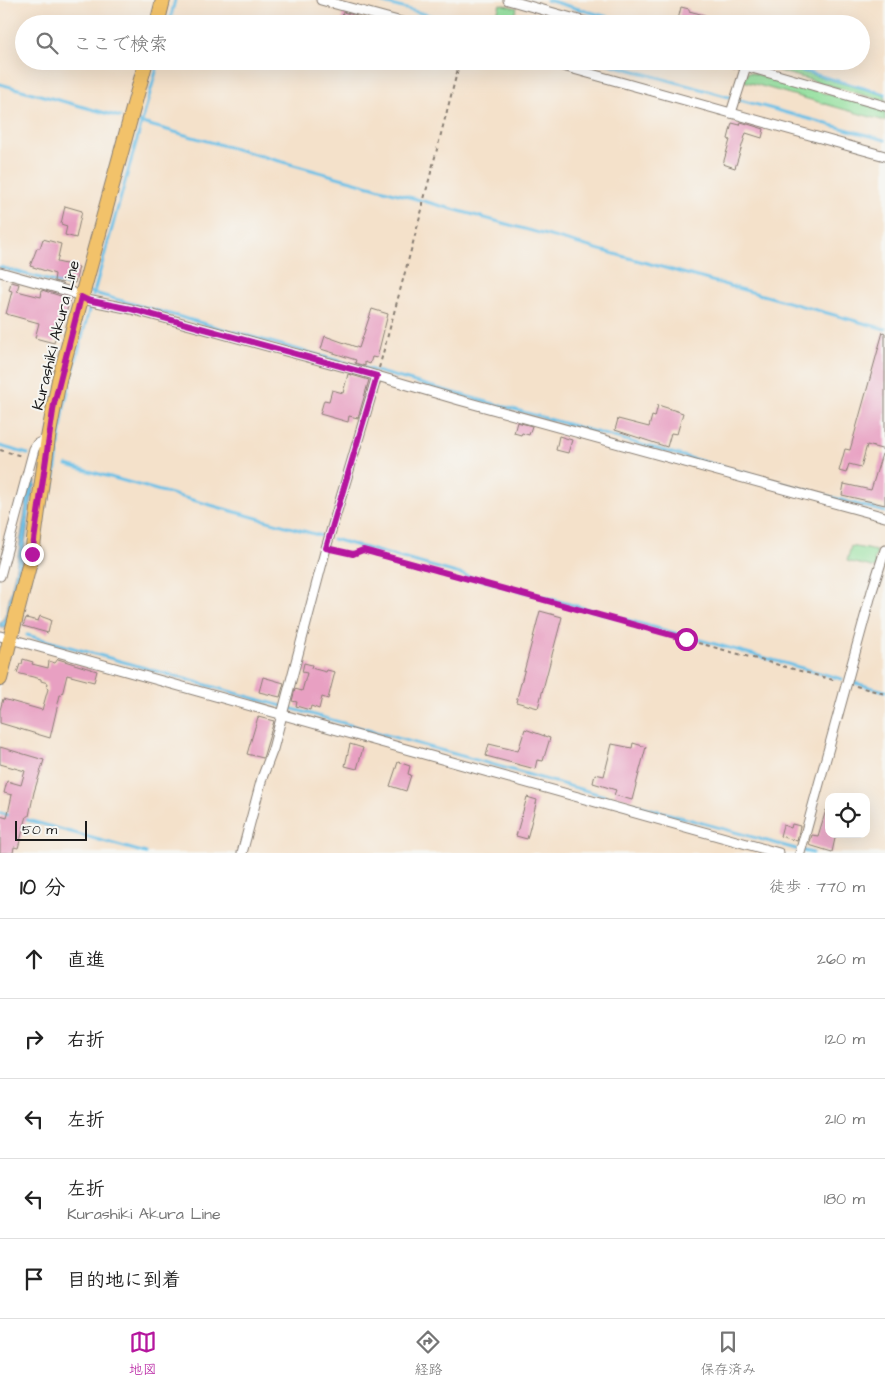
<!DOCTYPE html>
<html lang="ja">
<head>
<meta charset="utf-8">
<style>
	body { margin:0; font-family:"Architects Daughter","Klee One",sans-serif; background:#f2f2f2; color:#222 }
	.controls { position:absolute; right:15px; bottom:15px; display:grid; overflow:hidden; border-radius:10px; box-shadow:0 5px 20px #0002 }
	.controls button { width:45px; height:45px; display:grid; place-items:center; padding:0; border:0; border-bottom:1px solid #e0e0e0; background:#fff; color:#222; font:25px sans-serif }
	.scale { position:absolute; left:15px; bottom:12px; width:72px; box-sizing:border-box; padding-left:5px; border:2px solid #1c1c1c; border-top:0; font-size:14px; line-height:18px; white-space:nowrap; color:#1c1c1c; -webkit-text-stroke:4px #f6f6f2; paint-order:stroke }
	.stop { position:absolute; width:15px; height:15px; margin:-11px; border:4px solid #b5179e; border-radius:50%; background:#fff }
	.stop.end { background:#b5179e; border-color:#fff; box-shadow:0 1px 5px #0008 }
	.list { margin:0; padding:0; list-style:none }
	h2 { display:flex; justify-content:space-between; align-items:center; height:65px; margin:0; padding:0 20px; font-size:21px }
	h2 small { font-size:16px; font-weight:400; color:#767676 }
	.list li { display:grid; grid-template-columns:32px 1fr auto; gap:15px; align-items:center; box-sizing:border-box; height:80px; padding:0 20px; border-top:1px solid #e0e0e0 }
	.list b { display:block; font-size:19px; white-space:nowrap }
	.list p { margin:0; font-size:16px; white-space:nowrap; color:#767676 }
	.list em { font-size:16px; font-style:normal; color:#767676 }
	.icon { flex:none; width:28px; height:28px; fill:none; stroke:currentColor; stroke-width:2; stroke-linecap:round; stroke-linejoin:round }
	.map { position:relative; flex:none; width:885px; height:853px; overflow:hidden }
	.search { position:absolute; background:#fff; box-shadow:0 5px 20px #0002; left:15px; right:15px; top:15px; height:55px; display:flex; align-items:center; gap:12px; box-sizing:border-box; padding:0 18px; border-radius:28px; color:#767676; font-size:19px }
	.sheet { height:465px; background:#fff }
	nav { display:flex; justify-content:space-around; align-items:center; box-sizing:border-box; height:70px; border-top:1px solid #e0e0e0; background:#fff; font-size:14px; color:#767676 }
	nav a { display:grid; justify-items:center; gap:2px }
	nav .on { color:#b5179e }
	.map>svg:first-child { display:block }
</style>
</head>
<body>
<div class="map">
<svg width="885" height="853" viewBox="0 0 885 853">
	<rect width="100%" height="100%" fill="#f6f6f2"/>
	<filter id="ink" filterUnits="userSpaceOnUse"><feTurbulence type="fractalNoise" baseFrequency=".02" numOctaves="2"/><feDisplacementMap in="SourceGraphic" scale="10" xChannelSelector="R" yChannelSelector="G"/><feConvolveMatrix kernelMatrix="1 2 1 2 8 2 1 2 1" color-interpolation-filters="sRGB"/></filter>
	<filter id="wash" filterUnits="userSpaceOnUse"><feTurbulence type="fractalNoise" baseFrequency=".0096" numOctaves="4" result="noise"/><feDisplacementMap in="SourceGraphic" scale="20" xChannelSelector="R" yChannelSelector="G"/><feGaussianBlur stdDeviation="1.12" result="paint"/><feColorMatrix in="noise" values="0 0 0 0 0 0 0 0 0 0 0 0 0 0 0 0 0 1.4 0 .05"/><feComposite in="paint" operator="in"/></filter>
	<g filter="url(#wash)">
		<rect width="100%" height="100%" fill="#f4e1ca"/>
		<g fill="#92df9c" stroke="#577e5c">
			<polygon points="500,4 517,8 512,24 490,24 491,22 494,23"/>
			<polygon points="744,61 762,61 885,95 885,101"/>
			<polygon points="748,72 885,110 885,121 744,81"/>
			<polygon points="851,546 877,551 874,562 877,563 876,568 847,561"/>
		</g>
		<path fill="#6bc0e7" stroke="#446e82" d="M31,480L36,481L35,487L33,490L22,563L7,626L0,628V623C6,617 8,604 10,595C19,557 24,519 29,481Z"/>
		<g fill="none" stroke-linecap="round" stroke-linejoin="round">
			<g stroke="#6bc0e7" stroke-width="3">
				<polyline points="373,0 461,24"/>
				<polyline points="547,0 633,24"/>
				<polyline points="169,24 175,0"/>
				<polyline points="599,61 885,140"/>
				<polyline points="767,61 885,94"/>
				<polyline points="0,84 120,117"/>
				<polyline points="135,121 885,329"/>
				<polyline points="0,267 69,286"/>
				<polyline points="90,292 885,512"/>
				<polyline points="93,296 159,61"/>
				<polyline points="0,446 28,454"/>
				<polyline points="67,465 325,537"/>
				<polyline points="48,487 53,488 64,408 89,310"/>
				<polyline points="333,539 842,679"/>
				<polyline points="27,635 796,849"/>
				<polyline points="851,682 885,691"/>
				<polyline points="0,813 11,816"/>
				<polyline points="24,819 146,853"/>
				<polyline points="804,851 813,853"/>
			</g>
		</g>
		<g id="blocks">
			<g fill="#e8a0c2">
				<polygon points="681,7 689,9 689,11 727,21 727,24 693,24 678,20"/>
				<polygon points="343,12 357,16 355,24 341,24"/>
				<polygon points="741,122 764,129 762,138 746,133 735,168 723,164 730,140 728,139 732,123 740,125"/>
				<polygon points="65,206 82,211 76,238 65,235 67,226 61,224"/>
				<polygon points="43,239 61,244 57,262 79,267 75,283 63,280 62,283 54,281 55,274 30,266 37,248 40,248"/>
				<polygon points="11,282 19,284 17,291 41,297 42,290 70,299 65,317 61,316 54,343 35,338 39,323 6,314 12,291 9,290"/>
				<polygon points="372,309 388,314 377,358 372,357 370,364 365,362 365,366 355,363 356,360 321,349 325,336 359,348"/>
				<polygon points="883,332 885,333 885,450 867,445 861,467 849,464 846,473 839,471 845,449 850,450"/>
				<polygon points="348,374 369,380 358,418 349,416 348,422 320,414 324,400 329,401 332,390 343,393"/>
				<polygon points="658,405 683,413 677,434 671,433 667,447 615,430 618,419 649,427 652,416 655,417"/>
				<polygon points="517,422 532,426 529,435 522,433 521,435 514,433"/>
				<polygon points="559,436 572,440 568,453 556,450"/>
				<polygon points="882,454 885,454 885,505 842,495 844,484 871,490"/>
				<polygon points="540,611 562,617 538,708 516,702"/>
				<polygon points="40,616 51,620 48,633 23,626 26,618 38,621"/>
				<polygon points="23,659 33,662 32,664 48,668 49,661 55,663 58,659 97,671 94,682 67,675 62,695 60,695 50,738 0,723 0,710 3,699 42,710 48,689 47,688 48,683 41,681 41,679 17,673 20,664 22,664"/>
				<polygon points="304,663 312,665 311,668 326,672 327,670 335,672 328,699 322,697 319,709 311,706 310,710 296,706 297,702 292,701 295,689 302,691 307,673 302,672"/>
				<polygon points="263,677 284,683 280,697 259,692"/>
				<polygon points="258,717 274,721 263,758 247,754"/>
				<polygon points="525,729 550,738 543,761 537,760 535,769 486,756 489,744 518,751"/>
				<polygon points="633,743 646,747 632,800 614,795 616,790 593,783 595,774 604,776 612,744 632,748"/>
				<polygon points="350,744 363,748 357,769 345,766"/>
				<polygon points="0,747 44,760 34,792 29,816 27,816 18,848 14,847 13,853 0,853 0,816 7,818 12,795 4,793 7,781 21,785 25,771 0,764"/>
				<polygon points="398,762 410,766 408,774 411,775 406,791 390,786"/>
				<polygon points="527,797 537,800 527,839 516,836"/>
				<polygon points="826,810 829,811 829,834 836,834 832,852 809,845 812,835 818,836"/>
				<polygon points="792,824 800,826 797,841 780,836 783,825 791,828"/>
			</g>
		</g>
	</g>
	<g filter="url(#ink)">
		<use href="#blocks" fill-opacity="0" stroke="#887e73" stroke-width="1"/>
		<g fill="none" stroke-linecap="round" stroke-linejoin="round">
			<g stroke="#887e73" stroke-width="11">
				<g id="minor">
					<polyline points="321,0 409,24"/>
					<polyline points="508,0 593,24"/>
					<polyline points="545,61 885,156"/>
					<polyline points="728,61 885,106"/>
					<polyline points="731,113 746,66"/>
					<polyline points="0,272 71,292 87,300 131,309 367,373 459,400 885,517"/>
					<polyline points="0,576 34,449 37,444 48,438"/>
					<polyline points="0,636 779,853"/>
					<polyline points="242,853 262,778 273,749 326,548 377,376"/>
					<polyline points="800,853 872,591 885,550"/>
				</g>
			</g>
			<g stroke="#887e73" stroke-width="16">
				<g id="primary">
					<polyline points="157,24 163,0"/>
					<polyline points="0,679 32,554 48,438 59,380 146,61"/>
				</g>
			</g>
			<g stroke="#887e73" stroke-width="2" stroke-dasharray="4 4" stroke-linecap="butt">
				<polyline points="379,368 423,206 423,203 460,61"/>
				<polyline points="0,450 22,456"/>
				<polyline points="336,550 353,555 363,551 837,681"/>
				<polyline points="856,686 885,694"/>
			</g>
			<use href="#minor" stroke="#fff" stroke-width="9"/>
			<use href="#primary" stroke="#f2c26a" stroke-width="14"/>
		</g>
	</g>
	<g fill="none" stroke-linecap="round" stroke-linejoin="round" filter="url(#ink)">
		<polyline stroke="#b5179e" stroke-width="6" points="32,554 54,404 81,297 87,300 131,309 377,376 326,548 353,554 363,550 686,639"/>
	</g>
	<g text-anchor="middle" stroke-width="4" stroke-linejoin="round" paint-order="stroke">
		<g font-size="16" fill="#1c1c1c" stroke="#f6f6f2">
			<text transform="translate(55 335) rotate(-76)" y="6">Kurashiki Akura Line</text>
		</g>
	</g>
</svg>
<div class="controls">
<button><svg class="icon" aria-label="locate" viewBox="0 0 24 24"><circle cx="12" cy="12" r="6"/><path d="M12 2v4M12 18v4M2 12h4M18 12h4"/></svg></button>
</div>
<div class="scale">50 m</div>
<div class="stop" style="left:686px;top:639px"></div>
<div class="stop end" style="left:32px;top:554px"></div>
<div class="search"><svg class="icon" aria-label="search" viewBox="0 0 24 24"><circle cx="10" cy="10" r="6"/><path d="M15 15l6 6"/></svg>ここで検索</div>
</div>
<section class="sheet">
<h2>10 分<small>徒歩 · 770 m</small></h2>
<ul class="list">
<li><svg class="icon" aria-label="ahead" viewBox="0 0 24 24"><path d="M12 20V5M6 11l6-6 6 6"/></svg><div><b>直進</b></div><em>260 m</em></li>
<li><svg class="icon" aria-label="right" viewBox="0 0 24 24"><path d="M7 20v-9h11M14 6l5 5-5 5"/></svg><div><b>右折</b></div><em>120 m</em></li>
<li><svg class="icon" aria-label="left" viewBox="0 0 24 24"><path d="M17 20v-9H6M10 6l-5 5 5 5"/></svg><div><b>左折</b></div><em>210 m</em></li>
<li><svg class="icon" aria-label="left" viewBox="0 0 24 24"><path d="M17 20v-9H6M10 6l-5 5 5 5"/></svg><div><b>左折</b><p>Kurashiki Akura Line</p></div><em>180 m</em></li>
<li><svg class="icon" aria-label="arrive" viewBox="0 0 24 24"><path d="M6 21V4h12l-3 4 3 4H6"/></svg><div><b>目的地に到着</b></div></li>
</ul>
</section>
<nav>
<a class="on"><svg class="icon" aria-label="map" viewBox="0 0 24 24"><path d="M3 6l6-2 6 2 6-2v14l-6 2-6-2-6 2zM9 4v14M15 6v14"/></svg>地図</a>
<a><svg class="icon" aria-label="directions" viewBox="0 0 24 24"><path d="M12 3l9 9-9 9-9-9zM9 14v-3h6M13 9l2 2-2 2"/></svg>経路</a>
<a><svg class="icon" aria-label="saved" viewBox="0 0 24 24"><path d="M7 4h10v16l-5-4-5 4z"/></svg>保存済み</a>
</nav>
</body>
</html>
